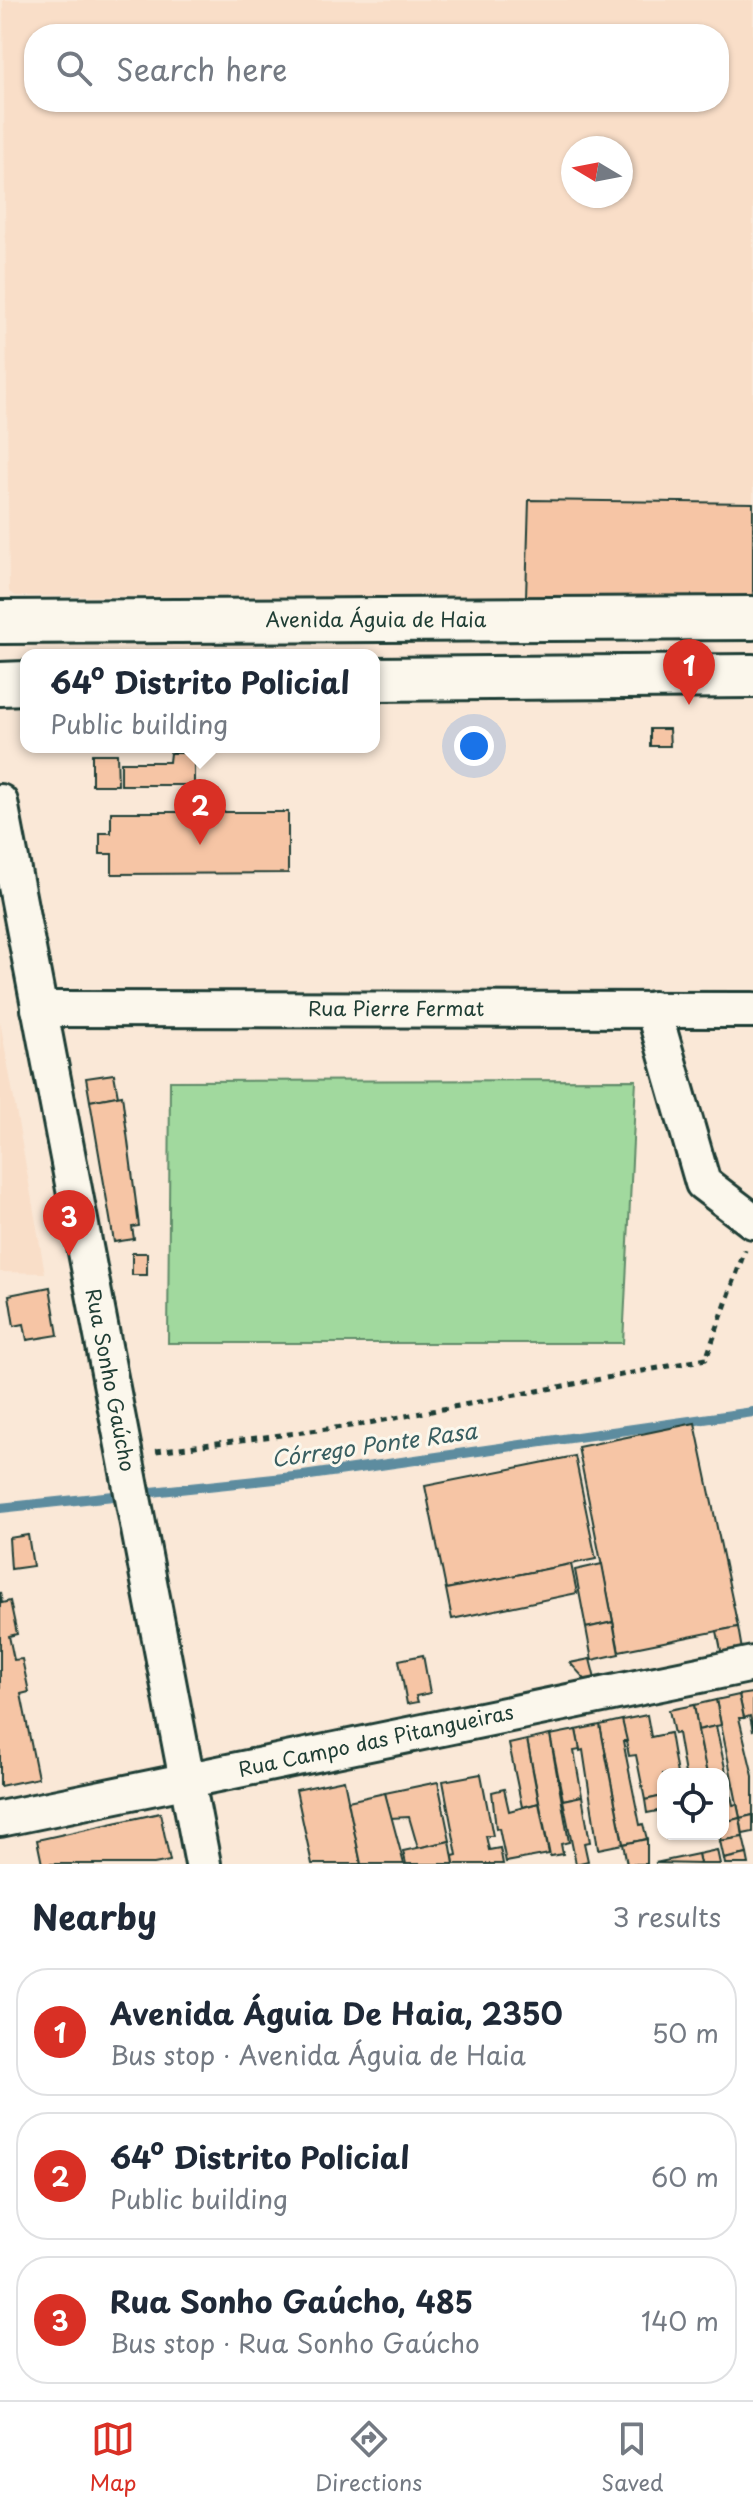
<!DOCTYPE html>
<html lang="en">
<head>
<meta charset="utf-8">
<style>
	body { margin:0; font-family:"Playpen Sans",sans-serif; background:#f2f2f3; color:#1f2937 }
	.controls { position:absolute; right:24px; bottom:24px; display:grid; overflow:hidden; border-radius:16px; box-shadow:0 2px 6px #0004 }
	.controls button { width:72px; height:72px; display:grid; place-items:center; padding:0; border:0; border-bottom:2px solid #e0e1e3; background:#fff; color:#1f2937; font:40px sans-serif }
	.compass { position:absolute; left:561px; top:136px; width:72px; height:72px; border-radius:50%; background:#fff; box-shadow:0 2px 6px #0004; rotate:280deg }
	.you { position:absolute; left:474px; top:746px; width:28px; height:28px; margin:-20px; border:6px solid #fff; border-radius:50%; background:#1a73e8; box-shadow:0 0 0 12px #1a73e833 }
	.badge { display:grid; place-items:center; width:52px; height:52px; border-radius:50%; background:#d93025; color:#fff; font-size:26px; font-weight:700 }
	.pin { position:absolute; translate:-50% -66px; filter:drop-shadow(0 2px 4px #0008) }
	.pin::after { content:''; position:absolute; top:42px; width:28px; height:24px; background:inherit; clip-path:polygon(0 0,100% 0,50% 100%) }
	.popup { position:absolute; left:20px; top:649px; width:360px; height:104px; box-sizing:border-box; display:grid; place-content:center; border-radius:16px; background:#fff; filter:drop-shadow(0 2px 6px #0005); font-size:26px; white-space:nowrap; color:#747a83 }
	.popup b { font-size:30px; color:#1f2937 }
	.popup::after { content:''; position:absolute; left:50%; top:100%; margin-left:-16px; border:16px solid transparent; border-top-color:#fff }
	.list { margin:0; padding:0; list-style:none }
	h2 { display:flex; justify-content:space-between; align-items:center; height:104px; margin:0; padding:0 32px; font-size:34px }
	h2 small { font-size:26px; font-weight:400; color:#747a83 }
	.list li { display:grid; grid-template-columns:52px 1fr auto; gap:24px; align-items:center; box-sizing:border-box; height:128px; margin:0 16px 16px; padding:0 16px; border:2px solid #e0e1e3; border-radius:32px }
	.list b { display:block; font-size:30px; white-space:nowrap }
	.list p { margin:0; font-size:26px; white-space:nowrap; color:#747a83 }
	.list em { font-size:26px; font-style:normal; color:#747a83 }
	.icon { flex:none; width:44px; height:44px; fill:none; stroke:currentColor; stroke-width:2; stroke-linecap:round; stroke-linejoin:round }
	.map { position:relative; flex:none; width:753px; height:1864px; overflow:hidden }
	.search { position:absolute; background:#fff; box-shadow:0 2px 6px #0004; left:24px; right:24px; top:24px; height:88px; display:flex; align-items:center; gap:20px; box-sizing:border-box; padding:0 28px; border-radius:32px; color:#747a83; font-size:30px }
	.sheet { height:536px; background:#fff }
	nav { display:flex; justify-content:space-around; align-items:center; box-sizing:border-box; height:112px; border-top:2px solid #e0e1e3; background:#fff; font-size:22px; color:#747a83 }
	nav a { display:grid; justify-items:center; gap:4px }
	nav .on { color:#d93025 }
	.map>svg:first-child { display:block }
</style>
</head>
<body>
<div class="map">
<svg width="753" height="1864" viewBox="0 0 753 1864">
	<rect width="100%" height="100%" fill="#fae8d7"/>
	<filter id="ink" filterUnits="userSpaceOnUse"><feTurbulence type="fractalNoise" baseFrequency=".0125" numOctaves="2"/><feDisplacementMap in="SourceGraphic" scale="16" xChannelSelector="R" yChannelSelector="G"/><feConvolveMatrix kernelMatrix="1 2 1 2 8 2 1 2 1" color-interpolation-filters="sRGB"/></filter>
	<g filter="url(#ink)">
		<g fill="#f9dec8" fill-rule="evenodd">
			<path d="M3,0H753V598L16,596L9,592ZM34,34H719V102H34ZM573,148H621V196H573Z"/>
			<polygon points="0,1021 45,1273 0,1272"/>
		</g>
		<polygon fill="#a1d99e" stroke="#608b69" stroke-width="2" points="636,1080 623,1343 168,1343 170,1081"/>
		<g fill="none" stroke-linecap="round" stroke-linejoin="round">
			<polyline stroke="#5d8c9f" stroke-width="10" points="0,1508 303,1476 753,1412"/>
		</g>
		<g fill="#f6c5a5" stroke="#1f3d34" stroke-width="2">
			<polygon points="529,500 753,503 753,598 526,597"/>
			<polygon points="650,729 669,729 670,746 650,746"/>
			<polygon points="170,753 194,753 194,785 121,785 121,762 169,762"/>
			<polygon points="92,754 117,754 118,785 92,785"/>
			<polygon points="111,812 288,812 288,873 112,874 112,854 100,854 100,833 111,833"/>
			<polygon points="114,1074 118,1096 90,1101 86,1078"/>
			<polygon points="122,1095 139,1226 132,1227 134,1239 114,1242 90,1101"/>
			<rect x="132" y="1253" width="15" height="22"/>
			<polygon points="50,1287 58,1335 27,1340 24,1324 14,1326 9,1295"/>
			<polygon points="695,1423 738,1627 619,1651 578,1447"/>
			<polygon points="575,1456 596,1559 446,1589 425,1486"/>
			<polygon points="28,1535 33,1566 11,1569 9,1538"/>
			<polygon points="571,1564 577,1593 452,1619 446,1589"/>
			<polygon points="602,1564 613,1622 586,1628 575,1570"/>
			<polygon points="0,1592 2,1603 10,1601 17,1634 9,1636 14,1660 22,1659 29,1692 21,1694 38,1778 0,1786"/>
			<polygon points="613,1622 619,1654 592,1660 586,1628"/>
			<polygon points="738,1627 743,1656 723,1660 717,1631"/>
			<polygon points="423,1655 430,1693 416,1696 418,1702 407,1704 399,1660"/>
			<polygon points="590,1659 597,1687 593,1688 570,1663"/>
			<polygon points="753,1693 753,1731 750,1716 744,1718 739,1695"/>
			<polygon points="739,1695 744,1718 739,1718 753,1776 753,1815 740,1818 716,1700"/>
			<polygon points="716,1700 721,1725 698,1730 694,1705"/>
			<polygon points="694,1705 698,1730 707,1774 685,1774 678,1733 674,1734 669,1710"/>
			<polygon points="647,1715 651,1737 670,1733 677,1774 663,1774 663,1796 645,1800 636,1755 629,1756 622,1720"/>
			<polygon points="622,1720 627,1741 623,1741 640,1825 643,1824 647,1839 623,1844 600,1725"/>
			<polygon points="600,1725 623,1844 598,1849 583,1750 580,1751 576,1730"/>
			<polygon points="716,1726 733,1805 737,1804 740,1818 723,1822 723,1774 707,1774 698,1730"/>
			<polygon points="576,1730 580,1750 574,1751 582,1796 563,1800 550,1735"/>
			<polygon points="550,1735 569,1842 561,1844 563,1854 550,1856 527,1740"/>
			<polygon points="527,1740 539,1803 522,1807 509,1744"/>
			<polygon points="481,1774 493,1836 486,1836 489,1850 500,1848 503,1864 454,1864 453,1856 457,1855 443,1781"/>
			<polygon points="344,1780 361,1864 312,1864 296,1790"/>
			<polygon points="438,1782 450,1841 418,1848 409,1817 390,1818 385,1793"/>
			<polygon points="504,1789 509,1811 539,1803 549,1854 506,1862 499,1828 496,1829 492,1792"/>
			<polygon points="385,1793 404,1864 361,1864 348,1801"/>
			<polygon points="582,1796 590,1842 584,1843 588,1861 576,1864 563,1800"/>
			<polygon points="663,1796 663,1810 647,1813 645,1800"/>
			<polygon points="160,1813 170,1861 154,1864 42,1864 37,1840"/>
			<polygon points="753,1815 753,1832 743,1834 740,1818"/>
			<polygon points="740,1818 743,1837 720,1841 723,1822"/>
			<polygon points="743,1837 747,1854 724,1859 720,1841"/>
			<polygon points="647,1839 647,1864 627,1864 623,1844"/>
			<polygon points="450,1841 454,1864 406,1864 403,1851"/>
			<polygon points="717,1850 720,1864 700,1864 698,1854"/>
			<polygon points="698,1854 700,1864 655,1863"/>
			<polygon points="747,1854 749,1864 725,1864 724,1859"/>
		</g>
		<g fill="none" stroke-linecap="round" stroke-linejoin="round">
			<g stroke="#1f3d34" stroke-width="40">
				<g id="minor">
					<polyline points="0,802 203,1864"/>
					<polyline points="39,1009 753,1010"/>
					<polyline points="653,1009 703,1183 753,1221"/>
					<polyline points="0,1819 753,1664"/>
				</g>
			</g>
			<g stroke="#1f3d34" stroke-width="48">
				<g id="major">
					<polyline points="0,622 753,618"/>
					<polyline points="374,679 753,676"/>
					<polyline points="0,684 26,683"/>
				</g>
			</g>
			<polyline stroke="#1f3d34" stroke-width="5" stroke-dasharray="6 6" stroke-linecap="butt" points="156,1451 358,1425 706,1359 745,1250"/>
			<use href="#minor" stroke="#fbf7ec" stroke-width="34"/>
			<use href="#major" stroke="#fbf7ec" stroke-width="42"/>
		</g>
	</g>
	<g text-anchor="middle" stroke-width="6" stroke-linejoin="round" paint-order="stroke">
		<g font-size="20" fill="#1f3d34" stroke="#fbf7ec">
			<text x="376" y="627">Avenida Águia de Haia</text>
			<text x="396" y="1016">Rua Pierre Fermat</text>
			<text transform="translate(110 1380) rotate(79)" y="7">Rua Sonho Gaúcho</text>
			<text transform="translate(376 1741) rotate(-12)" y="7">Rua Campo das Pitangueiras</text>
		</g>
		<g font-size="22" font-style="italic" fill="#395e60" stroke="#fbf7ec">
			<text transform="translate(374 1445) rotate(-8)" y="8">Córrego Ponte Rasa</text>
		</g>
	</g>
</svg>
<div class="controls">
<button><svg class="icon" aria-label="locate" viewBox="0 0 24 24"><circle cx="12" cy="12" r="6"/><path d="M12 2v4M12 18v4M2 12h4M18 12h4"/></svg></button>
</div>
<svg class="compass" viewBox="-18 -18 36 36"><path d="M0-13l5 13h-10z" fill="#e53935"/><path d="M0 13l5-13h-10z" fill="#747a83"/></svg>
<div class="you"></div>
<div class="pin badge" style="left:689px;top:705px">1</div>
<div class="pin badge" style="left:200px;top:845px">2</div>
<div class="popup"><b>64º Distrito Policial</b>Public building</div>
<div class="pin badge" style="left:69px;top:1256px">3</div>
<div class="search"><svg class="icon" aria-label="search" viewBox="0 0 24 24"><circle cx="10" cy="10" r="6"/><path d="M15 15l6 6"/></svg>Search here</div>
</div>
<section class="sheet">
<h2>Nearby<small>3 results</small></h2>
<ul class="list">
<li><span class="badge">1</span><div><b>Avenida Águia De Haia, 2350</b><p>Bus stop · Avenida Águia de Haia</p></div><em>50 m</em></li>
<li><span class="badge">2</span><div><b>64º Distrito Policial</b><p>Public building</p></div><em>60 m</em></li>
<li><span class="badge">3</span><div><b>Rua Sonho Gaúcho, 485</b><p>Bus stop · Rua Sonho Gaúcho</p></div><em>140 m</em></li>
</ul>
</section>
<nav>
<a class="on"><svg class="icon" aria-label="map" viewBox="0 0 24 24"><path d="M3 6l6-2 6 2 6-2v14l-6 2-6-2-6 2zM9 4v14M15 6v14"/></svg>Map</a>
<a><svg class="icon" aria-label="directions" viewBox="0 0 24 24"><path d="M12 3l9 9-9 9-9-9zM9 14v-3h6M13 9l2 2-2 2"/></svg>Directions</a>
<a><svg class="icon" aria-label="saved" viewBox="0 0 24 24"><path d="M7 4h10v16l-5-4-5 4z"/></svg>Saved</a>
</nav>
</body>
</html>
